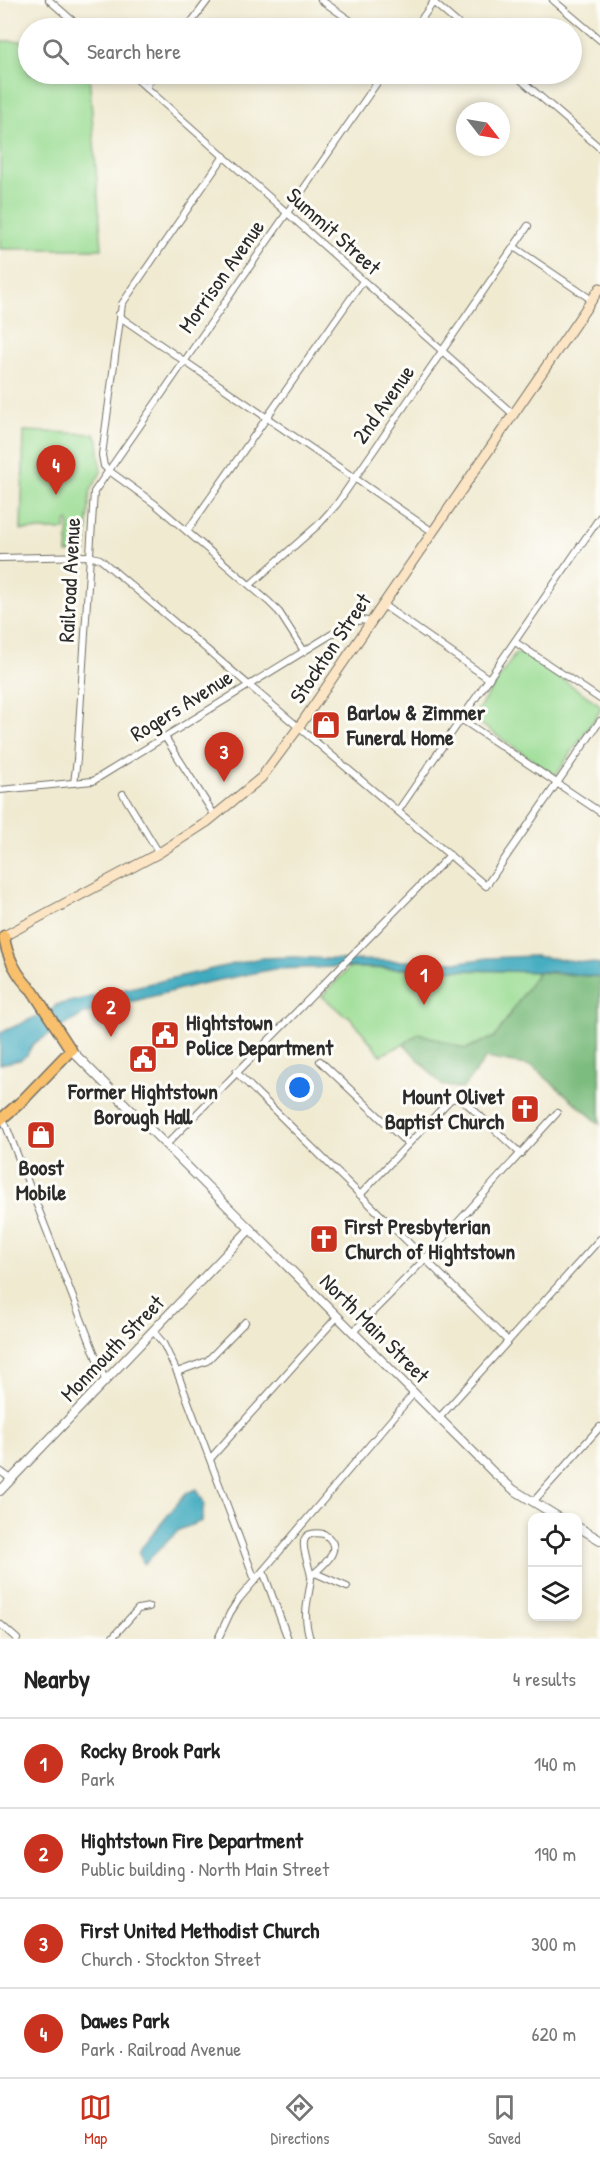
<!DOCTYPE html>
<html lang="en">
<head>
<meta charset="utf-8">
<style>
	body { margin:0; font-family:"Patrick Hand",sans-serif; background:#f2f2f2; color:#222 }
	.controls { position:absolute; right:18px; bottom:18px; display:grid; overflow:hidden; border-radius:12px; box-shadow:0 3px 9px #0003 }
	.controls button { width:54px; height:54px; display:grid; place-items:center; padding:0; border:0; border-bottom:2px solid #e0e0e0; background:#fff; color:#222; font:30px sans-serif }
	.compass { position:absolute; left:456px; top:102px; width:54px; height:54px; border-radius:50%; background:#fff; box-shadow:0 3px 9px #0003; rotate:121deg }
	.you { position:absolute; left:300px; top:1088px; width:21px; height:21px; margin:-15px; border:4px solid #fff; border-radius:50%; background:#1a73e8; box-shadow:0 0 0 9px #1a73e833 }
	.badge { display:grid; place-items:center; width:39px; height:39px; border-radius:50%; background:#c8321e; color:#fff; font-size:20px; font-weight:700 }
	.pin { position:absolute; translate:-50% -50px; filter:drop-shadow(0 2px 3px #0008) }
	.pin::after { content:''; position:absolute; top:32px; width:21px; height:18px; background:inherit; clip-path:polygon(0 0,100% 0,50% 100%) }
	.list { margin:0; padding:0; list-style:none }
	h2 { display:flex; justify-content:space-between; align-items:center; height:78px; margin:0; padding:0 24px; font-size:26px }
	h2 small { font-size:20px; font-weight:400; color:#767676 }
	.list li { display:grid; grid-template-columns:39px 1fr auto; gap:18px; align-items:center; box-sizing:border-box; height:90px; padding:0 24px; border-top:2px solid #e0e0e0 }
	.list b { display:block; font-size:22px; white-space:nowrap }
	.list p { margin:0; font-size:20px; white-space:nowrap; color:#767676 }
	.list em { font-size:20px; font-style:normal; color:#767676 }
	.icon { flex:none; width:33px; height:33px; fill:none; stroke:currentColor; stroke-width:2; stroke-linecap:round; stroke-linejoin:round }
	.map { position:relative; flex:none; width:600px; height:1639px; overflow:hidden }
	.search { position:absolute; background:#fff; box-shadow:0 3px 9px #0003; left:18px; right:18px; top:18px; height:66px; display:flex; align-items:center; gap:15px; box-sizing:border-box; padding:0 21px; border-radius:33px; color:#767676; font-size:22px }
	.sheet { height:438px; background:#fff }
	nav { display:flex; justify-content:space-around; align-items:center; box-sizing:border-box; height:84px; border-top:2px solid #e0e0e0; background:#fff; font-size:16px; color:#767676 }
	nav a { display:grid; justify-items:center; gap:3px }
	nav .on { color:#c8321e }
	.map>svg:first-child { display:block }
</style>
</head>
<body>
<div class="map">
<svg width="600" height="1639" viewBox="0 0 600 1639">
	<rect width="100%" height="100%" fill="#fdfcf7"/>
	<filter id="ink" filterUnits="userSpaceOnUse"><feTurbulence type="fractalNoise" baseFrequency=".0167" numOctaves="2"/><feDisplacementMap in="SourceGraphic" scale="12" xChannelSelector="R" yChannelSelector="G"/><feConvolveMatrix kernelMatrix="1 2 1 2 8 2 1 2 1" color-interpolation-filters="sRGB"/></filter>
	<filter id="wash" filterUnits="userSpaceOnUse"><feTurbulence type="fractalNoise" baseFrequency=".008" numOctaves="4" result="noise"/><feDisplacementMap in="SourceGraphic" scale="24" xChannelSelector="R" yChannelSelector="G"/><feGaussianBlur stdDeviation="1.35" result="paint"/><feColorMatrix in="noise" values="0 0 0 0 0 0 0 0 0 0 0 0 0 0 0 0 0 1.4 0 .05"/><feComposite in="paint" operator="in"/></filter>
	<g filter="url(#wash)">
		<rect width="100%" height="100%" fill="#f0ead1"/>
		<g fill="#9bdd94" stroke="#638460" stroke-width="1.5">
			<polygon points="0,41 28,41 28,74 89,74 102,249 0,249"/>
			<polygon points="24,431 94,434 98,440 101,472 90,492 86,553 67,553 69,522 68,520 66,522 65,530 21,530"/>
			<polygon points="516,653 525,654 600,705 600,711 556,775 554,775 472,718"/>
			<polygon points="349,968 538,972 495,1037 465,1049 419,1033 404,1044 381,1055 349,1016 344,1015 322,996"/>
		</g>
		<polygon fill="#7cbc7e" stroke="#547454" stroke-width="1.5" points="538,972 600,977 600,1124 532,1066 486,1058 462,1089 442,1085 404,1044 419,1033 465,1049 495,1037"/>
		<g fill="#3faabf" stroke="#356a75" stroke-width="1.5">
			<polygon points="534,956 600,964 600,977 556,972 339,967 274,969 200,984 84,1014 33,1044 27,1055 20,1060 0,1064 0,1033 53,1009 56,1005 260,958 294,957 346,960 460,962 488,958"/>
			<polygon points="197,1489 204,1503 202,1521 179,1530 144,1564 138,1552 186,1493"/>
		</g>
	</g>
	<g filter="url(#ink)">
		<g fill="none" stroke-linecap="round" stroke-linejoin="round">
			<g stroke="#706e65" stroke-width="8">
				<g id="minor">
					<polyline points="49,0 81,28"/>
					<polyline points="321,0 361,28"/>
					<polyline points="553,0 600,40"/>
					<polyline points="433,2 463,28"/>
					<polyline points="187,28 208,0"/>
					<polyline points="415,28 435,0"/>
					<polyline points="131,74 513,414"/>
					<polyline points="514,74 600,148"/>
					<polyline points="146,87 155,74"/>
					<polyline points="224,156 122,304 102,455 104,466 108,470 155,504 269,602 279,612 304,651"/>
					<polyline points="514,247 592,300"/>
					<polyline points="119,314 123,319 433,532"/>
					<polyline points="187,531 363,281"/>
					<polyline points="0,558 89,556 100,559 486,886 600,721"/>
					<polyline points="250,585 318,525 337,504 528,226"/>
					<polyline points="383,605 489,679"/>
					<polyline points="515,642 600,699"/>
					<polyline points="461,719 600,812"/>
					<polyline points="165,737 215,816"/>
					<polyline points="74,783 77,759 94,492 383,74"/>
					<polyline points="0,790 93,781 350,623 362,620 371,622"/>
					<polyline points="123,794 159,853"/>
					<polyline points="398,811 600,517"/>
					<polyline points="320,1061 408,1144"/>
					<polyline points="236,1072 508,1341"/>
					<polyline points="3,1118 105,1380"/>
					<polyline points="166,1145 450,855"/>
					<polyline points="360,1195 450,1100 455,1098 464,1101 521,1154"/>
					<polyline points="153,1331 163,1343 177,1372 255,1580"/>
					<polyline points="353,1332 420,1264 557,1113"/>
					<polyline points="177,1372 207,1361 245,1322"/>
					<polyline points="439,1418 600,1239"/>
					<polyline points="210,1459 338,1316"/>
					<polyline points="0,1471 11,1479"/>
					<polyline points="533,1502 600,1427"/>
					<polyline points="263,1571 288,1639"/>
					<polyline points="315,1573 347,1587"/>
					<polyline points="0,1624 17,1639"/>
					<polyline points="111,1639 138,1609 149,1607"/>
					<polyline points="218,1639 230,1613 239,1599 414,1393"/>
					<path d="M310,1639C302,1612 308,1604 311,1579C312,1565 287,1528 324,1534C346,1548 324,1565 311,1576"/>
				</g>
			</g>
			<g stroke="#706e65" stroke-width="10">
				<g id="tertiary">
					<polyline points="71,1050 494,1473 514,1490 560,1518"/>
					<polyline points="0,1491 250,1229"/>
					<polyline points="578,1527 600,1540"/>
				</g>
			</g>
			<g stroke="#706e65" stroke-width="11">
				<polyline id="secondary" points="4,936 159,853 207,822 261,778 299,727 600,288"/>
			</g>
			<g stroke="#706e65" stroke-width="13">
				<path id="primary" d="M0,1120L22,1101L71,1050L32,990C18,978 6,955 4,936"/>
			</g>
			<use href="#minor" stroke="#fff" stroke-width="6"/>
			<use href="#tertiary" stroke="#fff" stroke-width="8"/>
			<use href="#secondary" stroke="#fce5c4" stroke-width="9"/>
			<use href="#primary" stroke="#f8bf6c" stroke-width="10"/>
		</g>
	</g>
	<defs>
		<g id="shop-square" transform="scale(1.5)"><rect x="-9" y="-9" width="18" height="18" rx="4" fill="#c8321e" stroke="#fdfcf7"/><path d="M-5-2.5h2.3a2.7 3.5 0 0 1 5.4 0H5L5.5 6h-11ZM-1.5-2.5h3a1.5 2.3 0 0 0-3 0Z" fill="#fff"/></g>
		<g id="civic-square" transform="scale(1.5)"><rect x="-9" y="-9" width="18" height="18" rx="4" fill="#c8321e" stroke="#fdfcf7"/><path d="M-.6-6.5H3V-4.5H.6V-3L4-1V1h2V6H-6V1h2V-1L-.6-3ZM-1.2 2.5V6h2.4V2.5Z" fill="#fff"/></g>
		<g id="church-square" transform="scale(1.5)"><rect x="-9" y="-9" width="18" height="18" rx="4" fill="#c8321e" stroke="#fdfcf7"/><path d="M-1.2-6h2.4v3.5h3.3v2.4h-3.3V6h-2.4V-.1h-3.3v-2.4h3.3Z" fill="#fff"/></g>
	</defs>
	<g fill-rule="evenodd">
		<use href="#shop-square" x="326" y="725"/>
		<use href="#civic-square" x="165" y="1035"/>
		<use href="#civic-square" x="143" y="1059"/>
		<use href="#church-square" x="525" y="1109"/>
		<use href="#shop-square" x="41" y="1135"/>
		<use href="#church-square" x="324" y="1239"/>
	</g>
	<g text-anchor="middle" stroke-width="6" stroke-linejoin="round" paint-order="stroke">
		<g font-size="22" fill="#2b2b2b" stroke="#fdfcf7">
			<text transform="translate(334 231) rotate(42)" y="8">Summit Street</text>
			<text transform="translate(221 276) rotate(-55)" y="8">Morrison Avenue</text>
			<text transform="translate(383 404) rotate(-55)" y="8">2nd Avenue</text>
			<text transform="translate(69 580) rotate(-87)" y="8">Railroad Avenue</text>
			<text transform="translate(330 648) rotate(-56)" y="8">Stockton Street</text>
			<text transform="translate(181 705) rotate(-32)" y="8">Rogers Avenue</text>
			<text transform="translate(375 1328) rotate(45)" y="8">North Main Street</text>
			<text transform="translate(112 1348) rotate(-46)" y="8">Monmouth Street</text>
		</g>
		<g font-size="22" font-weight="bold" fill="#2b2b2b" stroke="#fdfcf7" text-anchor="start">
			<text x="347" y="720">Barlow &amp; Zimmer<tspan x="347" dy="25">Funeral Home</tspan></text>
			<text x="186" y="1030">Hightstown<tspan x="186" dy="25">Police Department</tspan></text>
			<text x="143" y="1099" text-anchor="middle">Former Hightstown<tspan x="143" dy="25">Borough Hall</tspan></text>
			<text x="504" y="1104" text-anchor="end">Mount Olivet<tspan x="504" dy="25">Baptist Church</tspan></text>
			<text x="41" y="1175" text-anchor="middle">Boost<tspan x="41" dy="25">Mobile</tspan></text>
			<text x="345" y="1234">First Presbyterian<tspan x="345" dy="25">Church of Hightstown</tspan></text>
		</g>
	</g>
</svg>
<div class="controls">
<button><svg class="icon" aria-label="locate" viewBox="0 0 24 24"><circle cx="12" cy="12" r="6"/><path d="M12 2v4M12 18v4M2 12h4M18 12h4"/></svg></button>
<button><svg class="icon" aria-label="layers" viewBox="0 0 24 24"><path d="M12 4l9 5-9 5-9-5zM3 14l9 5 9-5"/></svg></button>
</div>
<svg class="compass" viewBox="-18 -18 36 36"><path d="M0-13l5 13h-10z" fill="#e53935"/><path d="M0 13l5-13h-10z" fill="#767676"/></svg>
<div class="you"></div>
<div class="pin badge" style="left:424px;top:1005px">1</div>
<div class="pin badge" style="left:111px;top:1037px">2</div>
<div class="pin badge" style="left:224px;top:782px">3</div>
<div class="pin badge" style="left:56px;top:495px">4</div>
<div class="search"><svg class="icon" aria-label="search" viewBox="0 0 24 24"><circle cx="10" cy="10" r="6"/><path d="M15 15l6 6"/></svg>Search here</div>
</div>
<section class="sheet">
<h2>Nearby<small>4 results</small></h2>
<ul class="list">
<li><span class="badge">1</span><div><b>Rocky Brook Park</b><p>Park</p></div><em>140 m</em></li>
<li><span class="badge">2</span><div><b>Hightstown Fire Department</b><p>Public building · North Main Street</p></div><em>190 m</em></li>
<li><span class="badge">3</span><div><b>First United Methodist Church</b><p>Church · Stockton Street</p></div><em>300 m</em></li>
<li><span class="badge">4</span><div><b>Dawes Park</b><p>Park · Railroad Avenue</p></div><em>620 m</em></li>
</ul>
</section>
<nav>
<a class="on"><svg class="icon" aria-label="map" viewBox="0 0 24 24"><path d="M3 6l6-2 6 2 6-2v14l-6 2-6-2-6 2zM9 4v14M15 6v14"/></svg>Map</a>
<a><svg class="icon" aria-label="directions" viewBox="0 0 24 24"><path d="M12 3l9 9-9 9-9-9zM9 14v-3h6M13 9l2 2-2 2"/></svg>Directions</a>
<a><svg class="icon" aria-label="saved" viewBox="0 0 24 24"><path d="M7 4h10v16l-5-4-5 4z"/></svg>Saved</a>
</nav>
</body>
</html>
